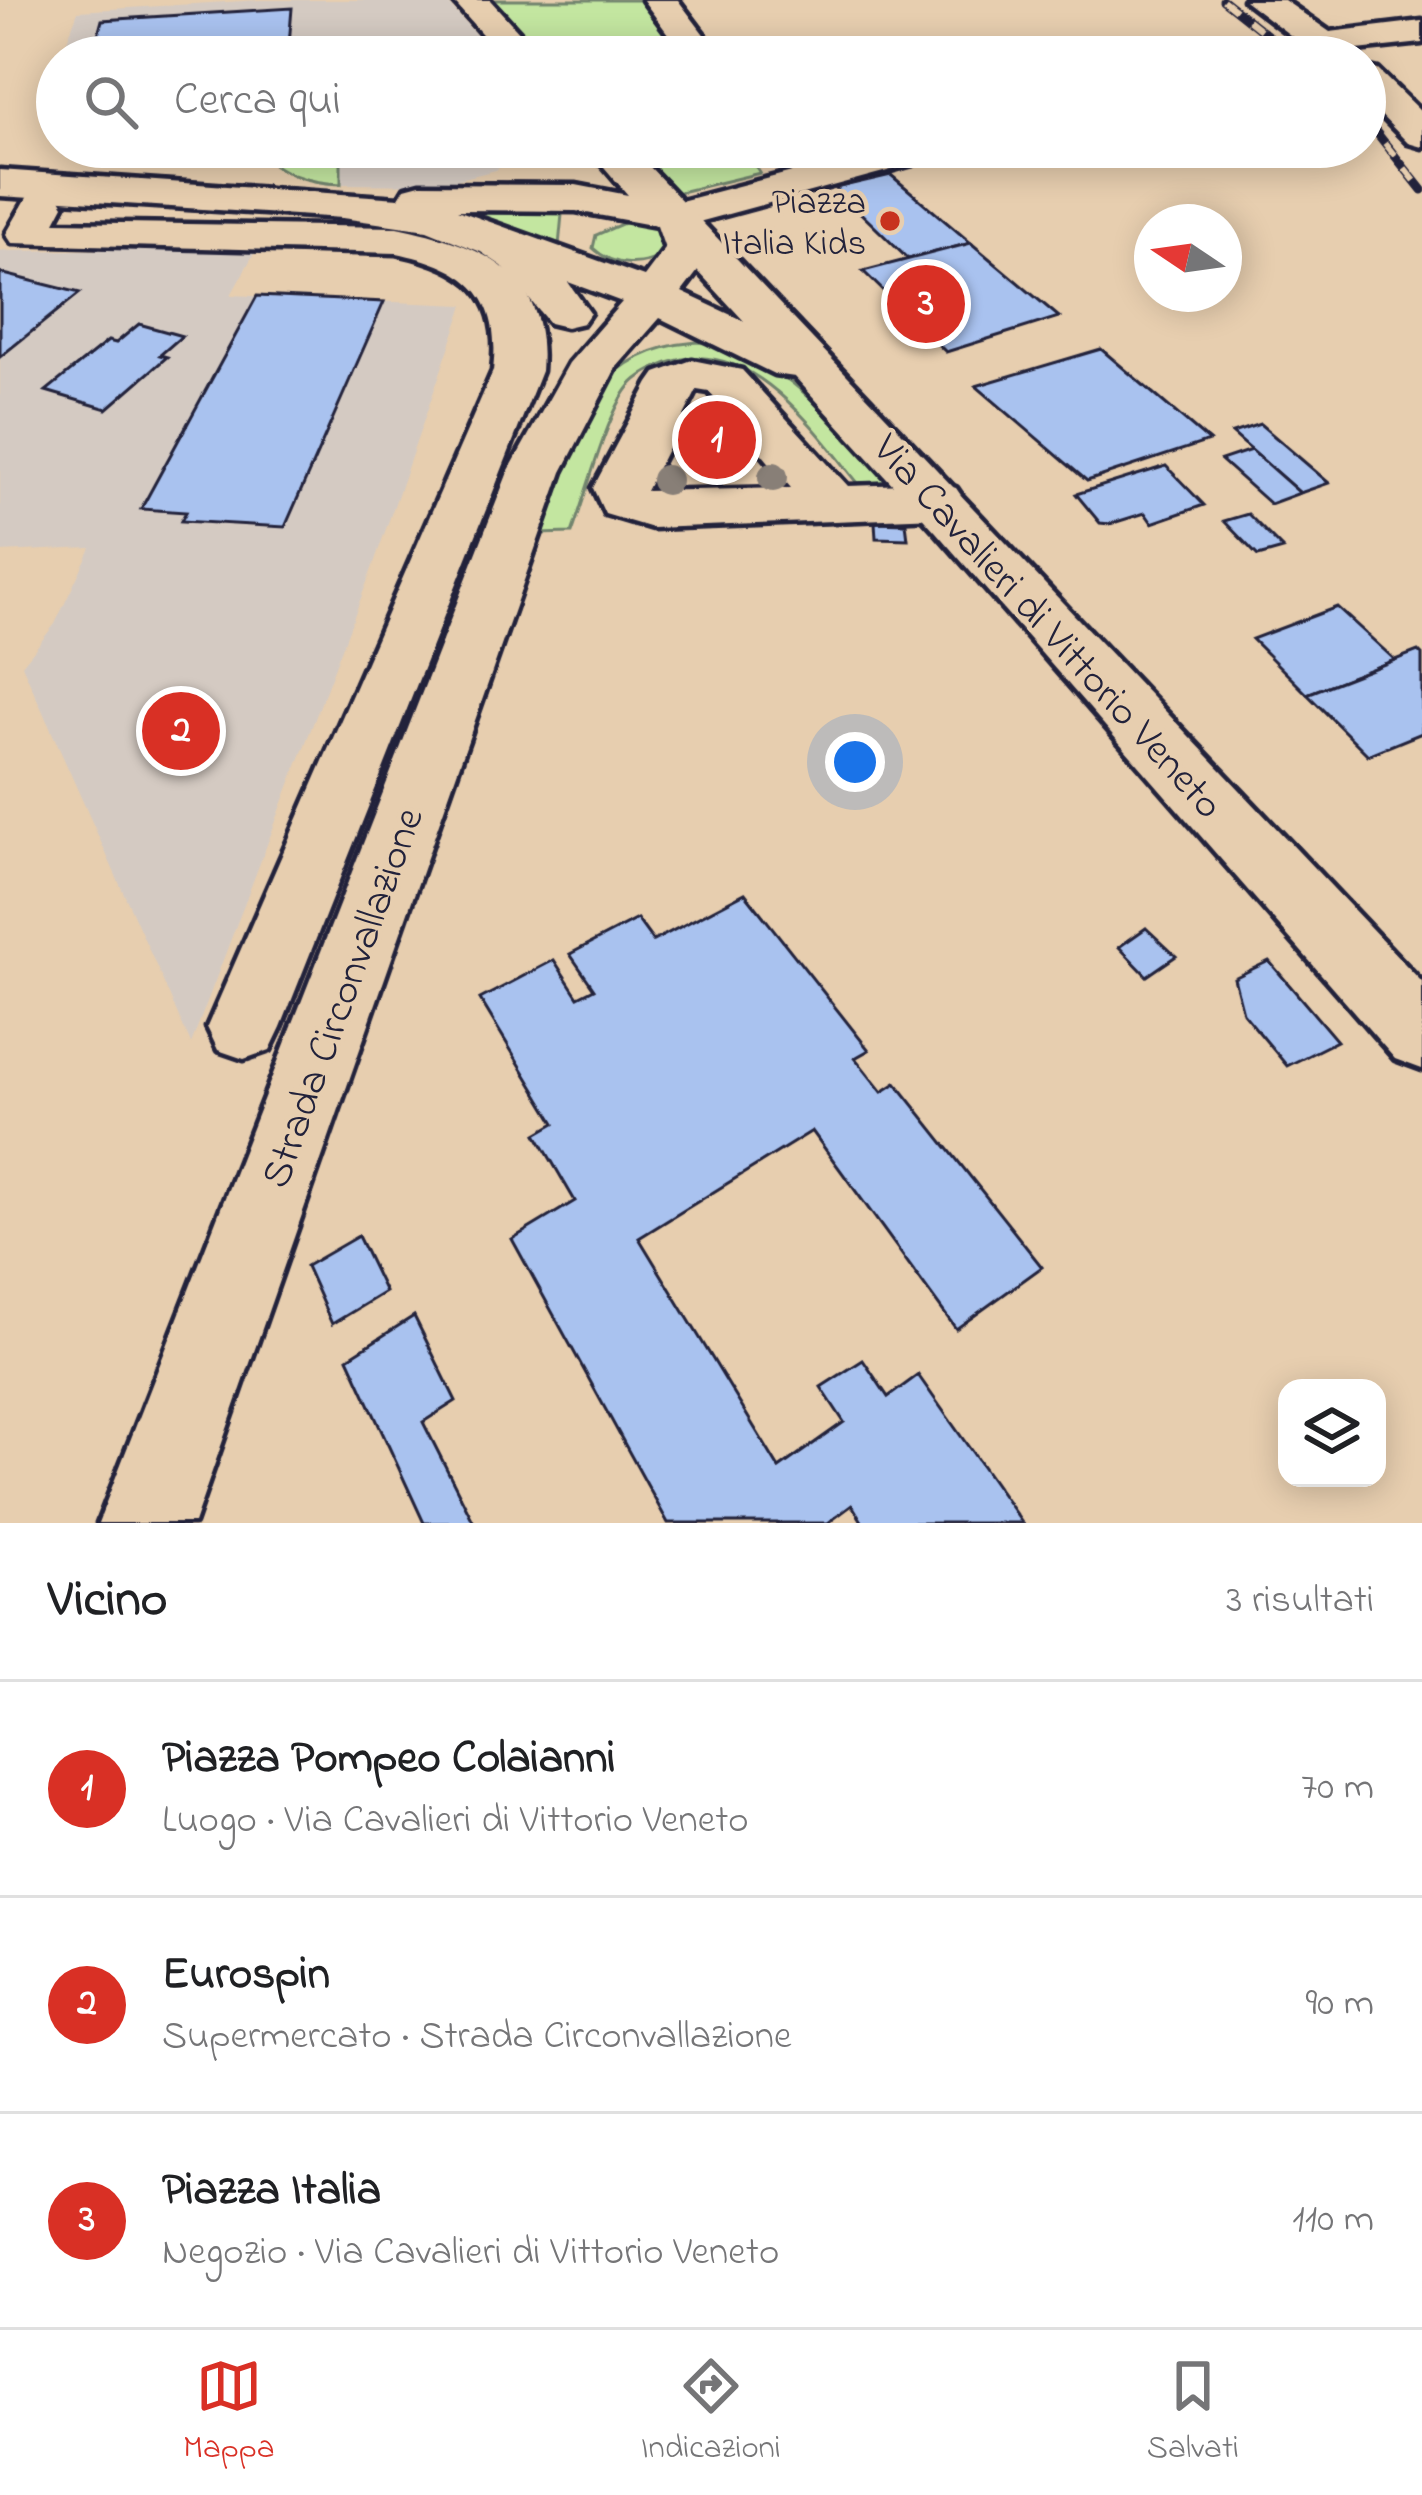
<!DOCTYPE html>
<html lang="it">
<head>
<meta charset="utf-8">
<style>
	body { margin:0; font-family:"Indie Flower",sans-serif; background:#f2f2f2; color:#202124 }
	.controls { position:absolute; right:36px; bottom:36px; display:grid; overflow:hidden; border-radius:24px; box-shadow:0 6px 30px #0003 }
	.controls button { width:108px; height:108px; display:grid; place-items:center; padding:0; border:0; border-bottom:3px solid #e0e0e0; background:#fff; color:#202124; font:60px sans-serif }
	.compass { position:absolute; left:1134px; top:204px; width:108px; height:108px; border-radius:50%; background:#fff; box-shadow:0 6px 30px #0003; rotate:283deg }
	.you { position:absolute; left:855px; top:762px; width:42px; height:42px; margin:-30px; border:9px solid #fff; border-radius:50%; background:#1a73e8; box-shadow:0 0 0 18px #1a73e833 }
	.badge { display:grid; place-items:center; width:78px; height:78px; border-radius:50%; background:#d93025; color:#fff; font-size:39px; font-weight:700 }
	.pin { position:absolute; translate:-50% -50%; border:6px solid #fff; box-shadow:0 3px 12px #0006 }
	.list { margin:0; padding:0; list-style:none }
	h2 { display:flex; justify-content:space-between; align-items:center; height:156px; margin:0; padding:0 48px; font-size:51px }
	h2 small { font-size:39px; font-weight:400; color:#757577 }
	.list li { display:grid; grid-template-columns:78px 1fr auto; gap:36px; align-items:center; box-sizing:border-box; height:216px; padding:0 48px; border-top:3px solid #e0e0e0 }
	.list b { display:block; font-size:45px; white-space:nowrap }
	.list p { margin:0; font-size:39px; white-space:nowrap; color:#757577 }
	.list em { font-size:39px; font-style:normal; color:#757577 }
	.icon { flex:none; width:66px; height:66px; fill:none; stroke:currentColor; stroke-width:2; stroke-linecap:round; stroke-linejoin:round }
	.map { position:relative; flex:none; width:1422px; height:1523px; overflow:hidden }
	.search { position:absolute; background:#fff; box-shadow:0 6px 30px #0003; left:36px; right:36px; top:36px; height:132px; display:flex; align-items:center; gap:30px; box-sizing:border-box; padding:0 42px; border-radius:66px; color:#757577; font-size:45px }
	.sheet { height:804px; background:#fff }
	nav { display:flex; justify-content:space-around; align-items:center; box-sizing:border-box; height:168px; border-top:3px solid #e0e0e0; background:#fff; font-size:33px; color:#757577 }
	nav a { display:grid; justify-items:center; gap:6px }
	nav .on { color:#d93025 }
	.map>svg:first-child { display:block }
</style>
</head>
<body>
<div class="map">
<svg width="1422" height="1523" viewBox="0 0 1422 1523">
	<rect width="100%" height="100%" fill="#e7ceaf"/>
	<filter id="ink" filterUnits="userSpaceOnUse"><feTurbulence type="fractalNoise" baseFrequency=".00833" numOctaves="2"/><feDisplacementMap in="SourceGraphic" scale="24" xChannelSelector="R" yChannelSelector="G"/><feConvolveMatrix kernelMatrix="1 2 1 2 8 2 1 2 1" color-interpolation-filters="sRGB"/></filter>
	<g filter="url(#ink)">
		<g fill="#d4cac2">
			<polygon points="260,0 445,0 496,57 61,57 78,11"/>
			<polygon points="342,147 526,147 496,170 436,185 341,184"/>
			<polygon points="257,248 231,295 464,305 372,569 191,1044 22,665 55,624 91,548 0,552 0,251"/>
		</g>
		<g fill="#c3e6a0" stroke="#72846e" stroke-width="3">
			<polygon points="489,0 644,0 682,57 544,57"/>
			<path d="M258,147H266L271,158L341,159V184C311,183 274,174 258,147Z"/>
			<polygon points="632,147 743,147 760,173 676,193"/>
			<polygon points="462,201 563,204 559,246 552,250 450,212"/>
			<path d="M626,222L661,228L666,254C642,267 614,268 593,248L596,235Z"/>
			<path d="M697,342C782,350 835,424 888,483H858C815,430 750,334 668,363C655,368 638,375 629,387C606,416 586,495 572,533L539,534C576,440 580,352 697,342Z"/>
		</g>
		<g fill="#a9c2ef" stroke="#22223b" stroke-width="3">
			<polygon points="292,8 288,57 92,57 102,20"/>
			<polygon points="891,175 971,243 908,259 835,188"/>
			<polygon points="971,243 1059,317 946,352 863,271"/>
			<polygon points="0,273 80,293 0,357"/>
			<polygon points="257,296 384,302 285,527 181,521 186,512 141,509"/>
			<polygon points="139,324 182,336 160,355 167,357 107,409 46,391 108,341 116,343"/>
			<polygon points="1101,349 1209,441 1087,481 976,386"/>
			<polygon points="1260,424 1329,483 1300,493 1232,433"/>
			<polygon points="1251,450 1300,493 1270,504 1221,460"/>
			<polygon points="1166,466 1204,505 1152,523 1145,513 1110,524 1100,523 1076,494"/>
			<polygon points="1248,514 1283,549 1258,556 1224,521"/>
			<polygon points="875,522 906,523 908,539 876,538"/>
			<polygon points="1337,607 1395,660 1307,694 1252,639"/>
			<polygon points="1418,651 1422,655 1422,733 1368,755 1307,694"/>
			<polygon points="745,893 869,1050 855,1058 882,1092 896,1083 1042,1267 956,1329 812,1131 639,1238 779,1468 844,1422 821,1387 863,1360 888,1397 918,1375 1022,1523 863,1523 852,1505 828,1523 668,1523 512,1239 575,1201 536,1134 555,1123 480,999 554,960 578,997 594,989 570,954 637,919 653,941"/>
			<polygon points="1146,928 1176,956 1147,976 1119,947"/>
			<polygon points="1269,961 1337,1041 1287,1066 1243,1013 1234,978"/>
			<polygon points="358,1236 385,1292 332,1324 306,1266"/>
			<polygon points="414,1316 456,1401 423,1422 474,1523 424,1523 348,1358"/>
		</g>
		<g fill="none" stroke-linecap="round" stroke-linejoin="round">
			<g stroke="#22223b" stroke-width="9">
				<g id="minor">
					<polygon points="643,0 678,0 721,57 685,57"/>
					<polygon points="1244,0 1284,0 1330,32 1422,21 1422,43 1357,50 1361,57 1319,57"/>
					<polygon points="1365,67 1378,70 1422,113 1422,147 1408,143 1365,99"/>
					<polygon points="887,147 913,148 919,156 913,164 673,229 658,225 652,216 658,207"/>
					<path d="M43,192L58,196L64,205L55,222L397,227C482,245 549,271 541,371L281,1027L270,1050L244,1059L218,1050L207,1027L493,371C502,295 468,268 397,253L12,243L6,234L28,196Z"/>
					<path d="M692,360L742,370L848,486L937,483L956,488L964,500L956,512L937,517L652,528L605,514L593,488L649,383L656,373ZM697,390L709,392L791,488L646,491Z"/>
				</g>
			</g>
			<g stroke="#22223b" stroke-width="9">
				<g id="major">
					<polygon points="452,0 490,0 542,57 502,57"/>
					<path d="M587,147H631L1422,982V1069L1395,1059L936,532L795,377L774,374L660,318L616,368L562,472L194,1523H98L508,472L569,363L622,302L568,282L590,313L583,323L566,327L549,323L502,266L481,252L427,230L342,218L0,196V170L399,198L405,188L420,184L576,185L628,195ZM457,210L576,211L657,226L665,249L644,277ZM698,271L744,321L682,292Z"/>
				</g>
			</g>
			<use href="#minor" fill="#e7ceaf" fill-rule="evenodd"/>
			<use href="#major" fill="#e7ceaf" fill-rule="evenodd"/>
			<g stroke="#22223b" stroke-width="9">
				<g id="rail">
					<polyline points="1223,0 1295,57"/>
					<polyline points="1365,118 1422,190"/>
				</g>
			</g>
			<use href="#rail" stroke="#e7ceaf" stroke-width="6" stroke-dasharray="16" stroke-linecap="butt"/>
		</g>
		<g fill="#887f77">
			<circle cx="707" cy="420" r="15"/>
			<circle cx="773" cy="477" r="15"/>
			<circle cx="666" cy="480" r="15"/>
		</g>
	</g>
	<circle fill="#c8321e" stroke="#e7ceaf" stroke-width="4.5" cx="890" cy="221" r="12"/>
	<g text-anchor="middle" stroke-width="9" stroke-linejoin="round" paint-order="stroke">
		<g font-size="36" fill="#22223b" stroke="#e7ceaf" text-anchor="end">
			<text x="866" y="213">Piazza<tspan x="866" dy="41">Italia Kids</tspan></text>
		</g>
		<g font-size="42" fill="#22223b" stroke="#e7ceaf">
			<text transform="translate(1050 625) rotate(48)" y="15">Via Cavalieri di Vittorio Veneto</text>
			<text transform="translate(340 997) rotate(-70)" y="15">Strada Circonvallazione</text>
		</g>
	</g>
</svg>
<div class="controls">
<button><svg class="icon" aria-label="layers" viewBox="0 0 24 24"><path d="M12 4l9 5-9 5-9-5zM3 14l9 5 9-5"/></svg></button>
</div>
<svg class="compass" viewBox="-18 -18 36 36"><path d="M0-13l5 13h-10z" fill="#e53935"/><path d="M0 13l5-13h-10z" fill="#757577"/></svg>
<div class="you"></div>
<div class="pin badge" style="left:717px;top:440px">1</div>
<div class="pin badge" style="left:181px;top:731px">2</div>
<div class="pin badge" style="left:926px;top:304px">3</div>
<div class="search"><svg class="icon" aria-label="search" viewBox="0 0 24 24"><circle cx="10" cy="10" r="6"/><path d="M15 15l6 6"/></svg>Cerca qui</div>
</div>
<section class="sheet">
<h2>Vicino<small>3 risultati</small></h2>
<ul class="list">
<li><span class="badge">1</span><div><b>Piazza Pompeo Colaianni</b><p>Luogo · Via Cavalieri di Vittorio Veneto</p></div><em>70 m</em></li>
<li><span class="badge">2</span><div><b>Eurospin</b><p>Supermercato · Strada Circonvallazione</p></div><em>90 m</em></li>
<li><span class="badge">3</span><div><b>Piazza Italia</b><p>Negozio · Via Cavalieri di Vittorio Veneto</p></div><em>110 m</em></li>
</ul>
</section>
<nav>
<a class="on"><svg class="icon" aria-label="map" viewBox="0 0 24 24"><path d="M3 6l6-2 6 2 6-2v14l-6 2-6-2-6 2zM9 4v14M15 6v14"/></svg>Mappa</a>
<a><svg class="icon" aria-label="directions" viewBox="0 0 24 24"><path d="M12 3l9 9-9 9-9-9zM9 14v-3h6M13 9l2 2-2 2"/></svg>Indicazioni</a>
<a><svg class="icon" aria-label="saved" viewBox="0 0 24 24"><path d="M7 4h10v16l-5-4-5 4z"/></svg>Salvati</a>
</nav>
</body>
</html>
